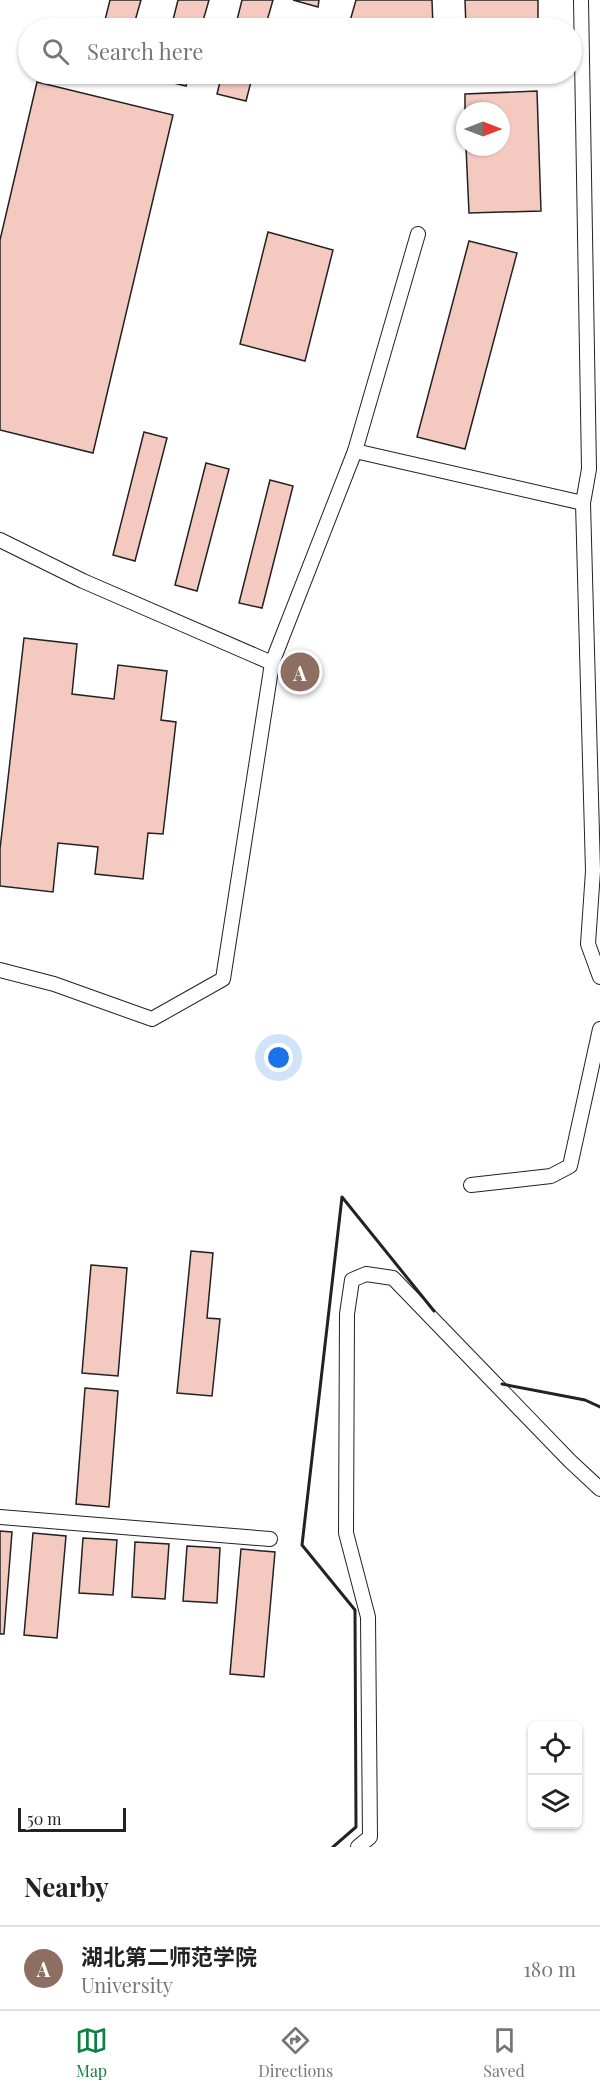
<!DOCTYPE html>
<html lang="en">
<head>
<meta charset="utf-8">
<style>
	body { margin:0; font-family:"Playfair Display","Noto Sans SC",serif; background:#f2f2f2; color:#222 }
	.controls { position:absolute; right:18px; bottom:18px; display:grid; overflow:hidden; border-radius:9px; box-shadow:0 2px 4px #0004 }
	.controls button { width:54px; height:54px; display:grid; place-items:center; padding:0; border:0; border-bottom:2px solid #e0e0e0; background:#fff; color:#222; font:30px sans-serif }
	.compass { position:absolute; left:456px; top:102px; width:54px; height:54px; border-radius:50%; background:#fff; box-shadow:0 2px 4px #0004; rotate:90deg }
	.scale { position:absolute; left:18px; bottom:15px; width:108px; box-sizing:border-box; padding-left:6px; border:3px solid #222; border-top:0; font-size:16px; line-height:21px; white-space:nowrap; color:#222; -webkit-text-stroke:4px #fff; paint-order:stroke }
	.you { position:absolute; left:279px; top:1058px; width:21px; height:21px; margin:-15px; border:4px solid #fff; border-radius:50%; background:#1a73e8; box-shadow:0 0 0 9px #1a73e833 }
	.badge { display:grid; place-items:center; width:39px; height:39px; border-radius:50%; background:#0b8043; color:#fff; font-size:20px; font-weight:700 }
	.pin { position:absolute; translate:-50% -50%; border:3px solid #fff; box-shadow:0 2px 6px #0006 }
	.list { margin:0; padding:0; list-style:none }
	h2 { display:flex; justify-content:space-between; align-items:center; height:78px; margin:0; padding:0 24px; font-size:26px }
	h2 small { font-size:20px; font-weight:400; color:#767676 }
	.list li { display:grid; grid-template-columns:39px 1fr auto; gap:18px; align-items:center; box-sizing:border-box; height:84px; padding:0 24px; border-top:2px solid #e0e0e0 }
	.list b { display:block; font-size:22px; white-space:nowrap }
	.list p { margin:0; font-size:20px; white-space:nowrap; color:#767676 }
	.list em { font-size:20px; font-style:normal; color:#767676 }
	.icon { flex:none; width:33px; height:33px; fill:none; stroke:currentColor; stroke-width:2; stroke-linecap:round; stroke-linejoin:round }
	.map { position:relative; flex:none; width:600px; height:1847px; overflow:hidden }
	.search { position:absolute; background:#fff; box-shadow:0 2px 4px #0004; left:18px; right:18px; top:18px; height:66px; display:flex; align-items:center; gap:15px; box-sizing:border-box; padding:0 21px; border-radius:33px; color:#767676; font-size:22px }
	.sheet { height:162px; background:#fff }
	nav { display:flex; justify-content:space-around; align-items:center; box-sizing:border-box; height:84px; border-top:2px solid #e0e0e0; background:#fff; font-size:16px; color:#767676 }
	nav a { display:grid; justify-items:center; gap:3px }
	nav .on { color:#0b8043 }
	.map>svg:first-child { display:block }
</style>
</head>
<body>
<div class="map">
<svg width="600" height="1847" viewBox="0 0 600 1847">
	<rect width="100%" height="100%" fill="#fff"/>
	<g fill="#f3c9c0" stroke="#222" stroke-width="1.5">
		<polygon points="110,0 141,0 133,28 103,28"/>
		<polygon points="178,0 209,0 201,28 171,28"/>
		<polygon points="242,0 273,0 265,28 235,28"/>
		<polygon points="293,0 319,0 318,7"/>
		<polygon points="356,0 432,0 433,28 348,28"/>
		<polygon points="465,0 538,0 538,28 466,28"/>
		<polygon points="158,74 189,74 186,86 157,79"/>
		<polygon points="222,74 253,74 246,101 217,94"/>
		<polygon points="398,74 435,74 435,79 399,80"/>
		<polygon points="37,82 173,115 93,453 0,430 0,240"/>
		<polygon points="537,91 541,211 469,213 466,147 501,147 501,111 465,111 465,94"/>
		<polygon points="268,232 333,250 305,361 240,344"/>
		<polygon points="469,241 517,253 465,449 417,437"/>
		<polygon points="144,432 167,438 135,561 113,555"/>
		<polygon points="206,463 229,469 197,591 175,585"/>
		<polygon points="270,480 293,486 262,608 239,603"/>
		<polygon points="24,638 77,644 72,694 114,699 118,665 167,671 161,720 176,722 163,834 148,833 143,879 95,874 98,847 58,843 53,892 0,886 0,849"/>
		<polygon points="191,1251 213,1253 207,1318 220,1319 212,1396 177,1393"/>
		<polygon points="91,1265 127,1268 118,1376 82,1373"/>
		<polygon points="85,1388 118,1391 109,1507 76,1504"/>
		<polygon points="0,1531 12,1532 4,1634 0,1634"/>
		<polygon points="33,1533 66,1536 57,1638 24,1635"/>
		<polygon points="83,1538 117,1540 113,1595 79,1593"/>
		<polygon points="135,1542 169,1544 165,1599 132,1597"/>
		<polygon points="187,1546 220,1548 217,1603 183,1601"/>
		<polygon points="241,1549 275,1552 264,1677 230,1674"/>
	</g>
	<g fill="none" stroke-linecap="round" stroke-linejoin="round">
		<g stroke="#222" stroke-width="16">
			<g id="minor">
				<polyline points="355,451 418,234"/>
				<polyline points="583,503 593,871 588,944 600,977"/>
				<polyline points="0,540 83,581 272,663 355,451 583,503 589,469 581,0"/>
				<polyline points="0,970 54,984 152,1019 223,979 272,663"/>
				<polyline points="471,1185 551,1176 570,1166 600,1029"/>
				<polyline points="0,1517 270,1539"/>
				<polyline points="358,1847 370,1837 368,1617 346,1533 347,1314 352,1280 366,1274 393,1278 570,1461 600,1489"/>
			</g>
		</g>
		<use href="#minor" stroke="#fff" stroke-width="14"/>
		<g stroke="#222" stroke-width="3">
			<polyline points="502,1384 585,1400 600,1407"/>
			<polyline points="333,1847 356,1827 355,1610 302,1545 342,1197 434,1311"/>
		</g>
	</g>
</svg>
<div class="controls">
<button><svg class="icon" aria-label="locate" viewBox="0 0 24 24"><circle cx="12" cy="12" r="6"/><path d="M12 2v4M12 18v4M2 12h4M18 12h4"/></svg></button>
<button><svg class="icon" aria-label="layers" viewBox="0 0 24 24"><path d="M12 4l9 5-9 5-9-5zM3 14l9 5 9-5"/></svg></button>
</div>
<svg class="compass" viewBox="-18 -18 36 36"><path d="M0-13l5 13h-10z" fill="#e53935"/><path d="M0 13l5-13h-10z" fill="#767676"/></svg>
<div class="scale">50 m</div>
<div class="you"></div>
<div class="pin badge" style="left:300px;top:672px;background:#8d6e63">A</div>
<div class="search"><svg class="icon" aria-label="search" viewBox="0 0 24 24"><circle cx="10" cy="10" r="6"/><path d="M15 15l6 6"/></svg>Search here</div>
</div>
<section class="sheet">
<h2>Nearby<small></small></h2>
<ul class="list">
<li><span class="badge" style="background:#8d6e63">A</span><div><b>湖北第二师范学院</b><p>University</p></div><em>180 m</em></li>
</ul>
</section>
<nav>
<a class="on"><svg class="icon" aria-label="map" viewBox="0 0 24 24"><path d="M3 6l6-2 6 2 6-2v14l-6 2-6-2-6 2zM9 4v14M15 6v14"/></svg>Map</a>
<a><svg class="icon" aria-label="directions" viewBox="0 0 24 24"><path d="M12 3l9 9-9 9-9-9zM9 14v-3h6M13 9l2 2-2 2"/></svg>Directions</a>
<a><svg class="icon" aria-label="saved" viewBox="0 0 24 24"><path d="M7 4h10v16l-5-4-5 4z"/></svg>Saved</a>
</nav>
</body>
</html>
